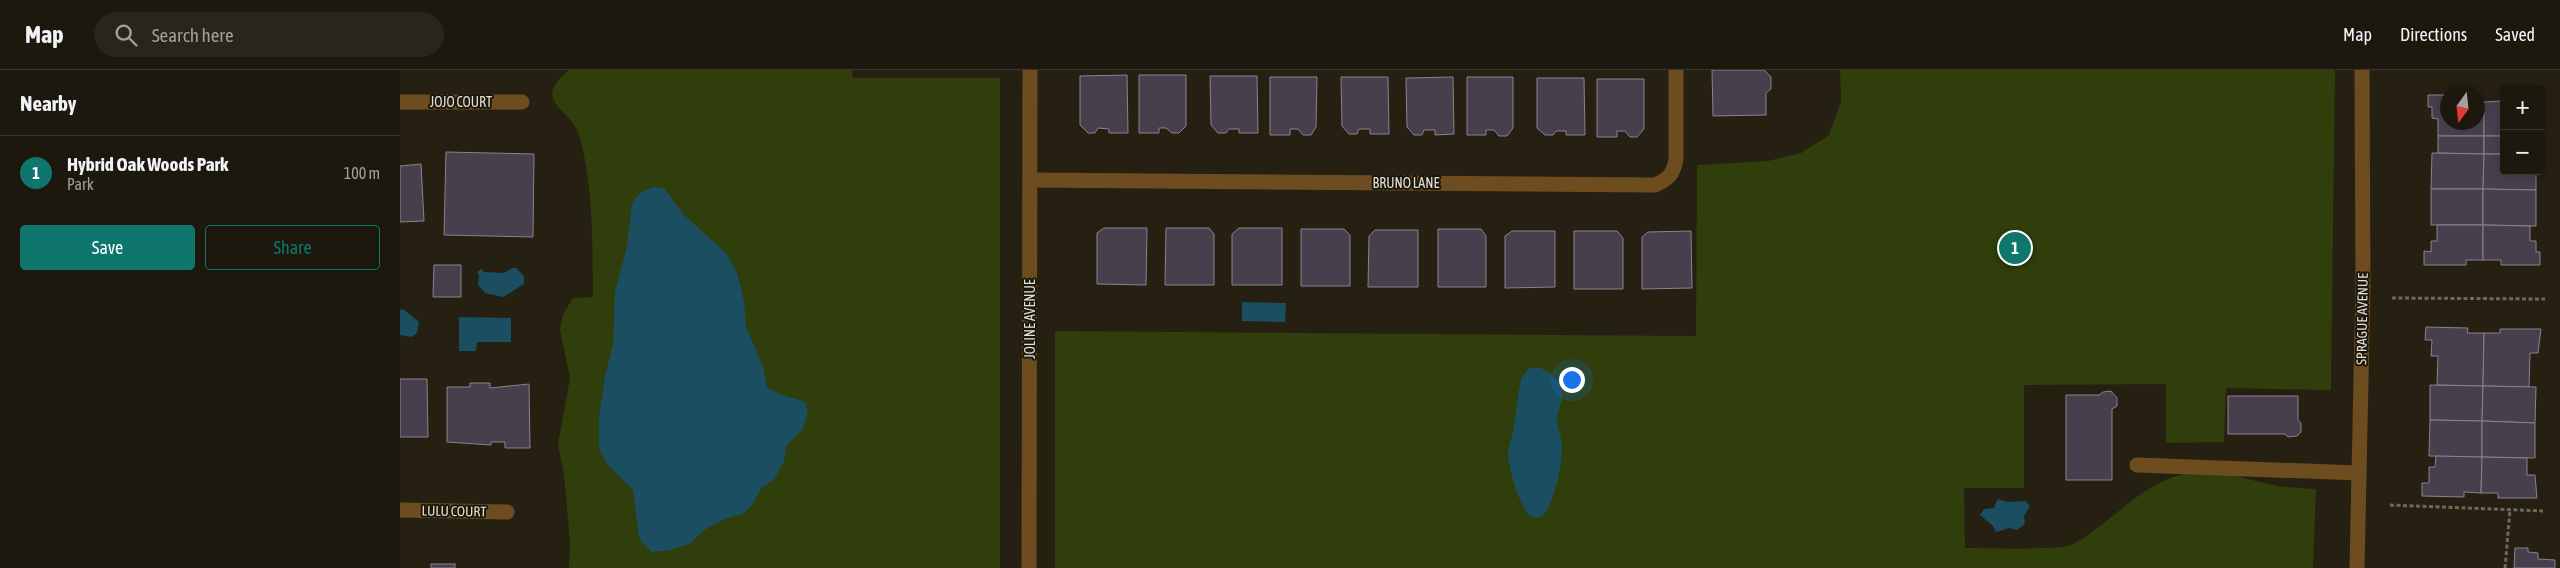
<!DOCTYPE html>
<html lang="en">
<head>
<meta charset="utf-8">
<style>
	body { margin:0; font-family:"Asap Condensed",sans-serif; background:#29251c; color:#f1f3f6 }
	.controls { position:absolute; right:15px; top:15px; display:grid; overflow:hidden; border-radius:5px; box-shadow:0 2px 8px #0003 }
	.controls button { width:45px; height:45px; display:grid; place-items:center; padding:0; border:0; border-bottom:1px solid #3a372e; background:#1c180e; color:#f1f3f6; font:25px sans-serif }
	.compass { position:absolute; left:2040px; top:15px; width:45px; height:45px; border-radius:50%; background:#1c180e; box-shadow:0 2px 8px #0003; rotate:195deg }
	.you { position:absolute; left:1171px; top:309px; width:18px; height:18px; margin:-12px; border:4px solid #fff; border-radius:50%; background:#1a73e8; box-shadow:0 0 0 8px #1a73e833 }
	.badge { display:grid; place-items:center; width:32px; height:32px; border-radius:50%; background:#0f766e; color:#fff; font-size:16px; font-weight:700 }
	.pin { position:absolute; translate:-50% -50%; border:2px solid #fff; box-shadow:0 1px 5px #0006 }
	.list { margin:0; padding:0; list-style:none }
	h2 { display:flex; justify-content:space-between; align-items:center; height:65px; margin:0; padding:0 20px; font-size:21px }
	h2 small { font-size:16px; font-weight:400; color:#a0a09e }
	.list li { display:grid; grid-template-columns:32px 1fr auto; gap:15px; align-items:center; box-sizing:border-box; height:75px; padding:0 20px; border-top:1px solid #3a372e }
	.list b { display:block; font-size:19px; white-space:nowrap }
	.list p { margin:0; font-size:16px; white-space:nowrap; color:#a0a09e }
	.list em { font-size:16px; font-style:normal; color:#a0a09e }
	.actions { display:flex; gap:10px; padding:15px 20px }
	.actions a { flex:1; padding:11px 0; border:1px solid #0f766e; border-radius:5px; text-align:center; font-size:18px; color:#0f766e }
	.actions .main { background:#0f766e; color:#fff }
	.icon { flex:none; width:28px; height:28px; fill:none; stroke:currentColor; stroke-width:2; stroke-linecap:round; stroke-linejoin:round }
	.map { position:relative; flex:none; width:2160px; height:498px; overflow:hidden }
	header { display:flex; align-items:center; gap:30px; box-sizing:border-box; height:70px; padding:0 25px; background:#1c180e; border-bottom:1px solid #3a372e }
	header strong { font-size:24px }
	nav { display:flex; gap:28px; margin-inline-start:auto; font-size:18px }
	.search { width:350px; height:45px; background:#29251c; display:flex; align-items:center; gap:12px; box-sizing:border-box; padding:0 18px; border-radius:28px; color:#a0a09e; font-size:19px }
	main { display:flex }
	aside { flex:1; background:#1c180e }
	.map>svg:first-child { display:block }
</style>
</head>
<body>
<header>
<strong>Map</strong>
<div class="search"><svg class="icon" aria-label="search" viewBox="0 0 24 24"><circle cx="10" cy="10" r="6"/><path d="M15 15l6 6"/></svg>Search here</div>
<nav><a>Map</a><a>Directions</a><a>Saved</a></nav>
</header>
<main>
<aside>
<h2>Nearby<small></small></h2>
<ul class="list">
<li><span class="badge">1</span><div><b>Hybrid Oak Woods Park</b><p>Park</p></div><em>100 m</em></li>
</ul>
<div class="actions"><a class="main">Save</a><a>Share</a></div>
</aside>
<div class="map">
<svg width="2160" height="498" viewBox="0 0 2160 498">
	<rect width="100%" height="100%" fill="#252012"/>
	<g fill="#2f3e0b">
		<path d="M169,0H452L453,8H600V498H169L170,472L164,405L158,374L170,308L160,260L163,244L173,228L193,227C192,173 194,117 179,65C172,39 129,32 169,0Z"/>
		<path d="M1440,0H1935L1931,320L1826,318L1824,372L1766,373V314L1624,315V418H1564L1565,478C1582,478 1662,480 1671,475C1713,454 1742,409 1791,403C1824,399 1847,410 1878,416C1890,418 1903,418 1916,419L1913,498H655V261L1296,266L1297,95L1368,91L1401,83L1429,65L1441,31Z"/>
	</g>
	<g fill="#1c4e62">
		<polygon points="252,117 264,118 283,144 327,184 337,203 344,231 346,257 363,296 367,317 377,323 405,332 408,342 402,360 386,376 384,391 375,408 361,419 350,438 342,444 325,449 304,460 291,473 270,480 251,482 239,468 233,420 207,394 199,378 199,348 205,306 213,275 215,222 227,176 232,133 239,124"/>
		<polygon points="112,198 116,198 124,206 124,214 103,227 85,223 78,215 79,206 77,202 82,199 84,202 104,203"/>
		<polygon points="842,232 886,233 885,252 842,251"/>
		<polygon points="3,239 19,252 17,263 12,267 0,265 0,240"/>
		<polygon points="59,247 111,248 111,272 77,272 76,281 59,281"/>
		<path d="M1138,297C1149,301 1161,310 1162,324C1163,332 1157,341 1157,350C1157,359 1162,367 1162,376C1163,391 1154,436 1143,445C1124,463 1109,398 1108,386C1108,376 1113,365 1114,356C1117,339 1117,323 1122,307L1129,298Z"/>
		<polygon points="1598,429 1607,432 1625,431 1630,436 1624,446 1625,454 1617,460 1609,458 1596,462 1593,456 1580,445 1584,439 1594,438"/>
	</g>
	<g fill="#483f4c" stroke="#8c8190">
		<polygon points="1312,0 1364,0 1371,7 1371,19 1366,23 1366,45 1313,46"/>
		<polygon points="727,5 728,63 709,63 709,59 698,58 695,63 688,63 680,55 680,6"/>
		<polygon points="739,5 786,5 786,56 779,63 772,63 766,58 759,58 759,63 739,63"/>
		<polygon points="810,6 857,6 858,63 839,63 839,59 829,59 826,63 818,63 811,55"/>
		<polygon points="870,7 917,7 916,57 911,65 903,65 898,59 890,59 890,65 870,65"/>
		<polygon points="941,7 988,7 989,64 970,64 970,59 959,59 957,64 949,64 942,56"/>
		<polygon points="1053,7 1054,64 1035,65 1035,60 1024,60 1022,65 1014,65 1007,57 1006,8"/>
		<polygon points="1067,7 1113,7 1113,58 1107,66 1099,66 1094,60 1086,60 1086,65 1067,65"/>
		<polygon points="1137,8 1184,8 1185,65 1166,65 1166,61 1156,61 1153,65 1145,65 1137,58"/>
		<polygon points="1197,9 1244,9 1244,59 1237,67 1230,67 1225,61 1217,61 1217,67 1197,67"/>
		<polygon points="2028,25 2048,25 2048,52 2078,52 2078,31 2084,32 2084,66 2038,66 2038,49 2032,48 2032,37 2028,37"/>
		<polygon points="2101,25 2104,25 2104,66 2084,66 2084,32 2101,31"/>
		<polygon points="2038,66 2084,66 2084,84 2038,83"/>
		<rect x="2084" y="66" width="20" height="18"/>
		<polygon points="46,82 134,84 133,167 44,165"/>
		<polygon points="2032,83 2084,84 2083,119 2031,119"/>
		<polygon points="2084,84 2104,84 2104,101 2136,101 2136,120 2083,119"/>
		<polygon points="21,94 24,151 0,152 0,96"/>
		<rect x="2031" y="119" width="52" height="36"/>
		<polygon points="2083,119 2136,120 2136,156 2083,155"/>
		<polygon points="2037,155 2083,155 2083,190 2066,190 2066,195 2024,195 2024,181 2031,182 2031,171 2037,171"/>
		<polygon points="2083,155 2130,156 2130,171 2136,171 2136,182 2140,182 2140,195 2101,195 2101,190 2083,190"/>
		<polygon points="704,158 747,158 746,215 697,214 697,163"/>
		<polygon points="766,158 809,158 814,164 814,215 765,215"/>
		<polygon points="839,158 882,158 882,215 832,215 832,164"/>
		<polygon points="901,159 944,159 950,165 950,216 901,216"/>
		<polygon points="1038,159 1081,159 1086,166 1086,217 1038,217"/>
		<polygon points="975,160 1018,160 1018,217 968,217 969,166"/>
		<polygon points="1112,161 1155,161 1155,217 1105,218 1105,166"/>
		<polygon points="1174,161 1217,161 1223,168 1223,219 1174,219"/>
		<polygon points="1291,161 1292,218 1242,219 1242,167 1248,162"/>
		<polygon points="34,195 61,195 61,227 33,227"/>
		<polygon points="2026,257 2068,258 2067,263 2084,263 2083,316 2037,315 2038,286 2031,286 2032,270 2025,270"/>
		<polygon points="2100,259 2141,259 2138,283 2130,283 2129,317 2083,316 2084,263 2100,263"/>
		<polygon points="0,309 27,309 28,367 0,367"/>
		<polygon points="70,313 90,313 90,318 129,314 130,378 105,378 105,372 91,372 91,375 47,372 47,317 70,317"/>
		<polygon points="2030,315 2083,316 2082,351 2030,350"/>
		<polygon points="2083,316 2136,317 2135,353 2082,351"/>
		<polygon points="1711,321 1717,328 1717,336 1712,339 1712,410 1666,410 1666,325 1699,325 1703,322"/>
		<polygon points="1828,326 1898,326 1898,350 1901,353 1901,362 1897,366 1888,367 1885,364 1828,364"/>
		<polygon points="2030,350 2082,351 2082,387 2029,386"/>
		<polygon points="2082,351 2135,353 2135,388 2082,387"/>
		<polygon points="2036,386 2082,387 2081,423 2064,422 2064,427 2022,426 2022,413 2029,413 2029,397 2035,397"/>
		<polygon points="2082,387 2127,388 2127,405 2135,405 2137,428 2098,428 2098,423 2081,423"/>
		<polygon points="2115,478 2128,478 2128,482 2138,483 2138,489 2155,490 2155,498 2114,498"/>
		<rect x="31" y="494" width="24" height="4"/>
	</g>
	<g fill="none" stroke-linecap="round" stroke-linejoin="round">
		<g stroke="#6d695d" stroke-width="3" stroke-dasharray="4 2.5" stroke-linecap="butt">
			<polyline points="1992,228 2145,229"/>
			<polyline points="1990,435 2143,441"/>
			<polyline points="2105,498 2110,440"/>
		</g>
		<g stroke="#6d4d20" stroke-width="15">
			<polyline points="0,32 122,32"/>
			<path d="M631,110L1255,115C1269,109 1273,104 1276,90V0"/>
			<polyline points="1737,395 1959,403"/>
			<polyline points="0,440 107,442"/>
			<polyline points="629,498 630,0"/>
			<polyline points="1957,498 1963,216 1962,0"/>
		</g>
	</g>
	<g text-anchor="middle" stroke-width="4" stroke-linejoin="round" paint-order="stroke">
		<g font-size="14" fill="#e2dfd6" stroke="#1b1709">
			<text x="61" y="37">JOJO COURT</text>
			<text x="1006" y="118">BRUNO LANE</text>
			<text transform="translate(630 249) rotate(-90)" y="5">JOLINE AVENUE</text>
			<text transform="translate(1962 249) rotate(-89)" y="5">SPRAGUE AVENUE</text>
			<text transform="translate(54 441) rotate(1)" y="5">LULU COURT</text>
		</g>
	</g>
</svg>
<div class="controls">
<button>+</button>
<button>−</button>
</div>
<svg class="compass" viewBox="-18 -18 36 36"><path d="M0-13l5 13h-10z" fill="#e53935"/><path d="M0 13l5-13h-10z" fill="#a0a09e"/></svg>
<div class="you"></div>
<div class="pin badge" style="left:1615px;top:178px">1</div>
</div>
</main>
</body>
</html>
